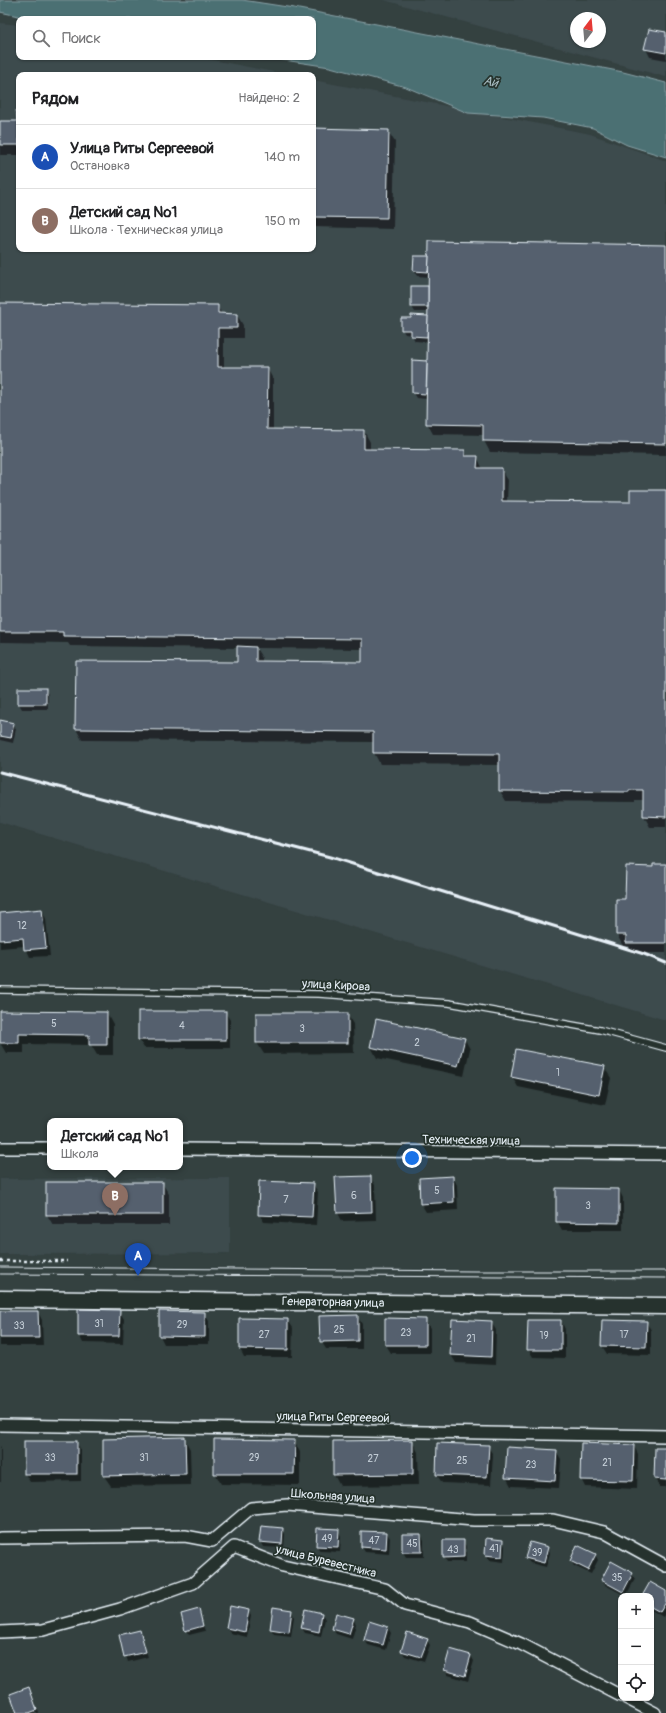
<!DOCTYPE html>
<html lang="ru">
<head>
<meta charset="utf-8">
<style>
	body { margin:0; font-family:Pangolin,sans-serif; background:#f2f2f2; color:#202124 }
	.controls { position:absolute; right:12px; bottom:12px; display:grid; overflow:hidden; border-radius:8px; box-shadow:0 1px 3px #0004 }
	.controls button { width:36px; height:36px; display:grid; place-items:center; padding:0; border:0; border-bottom:1px solid #e0e0e0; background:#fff; color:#202124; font:20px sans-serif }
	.compass { position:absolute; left:570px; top:12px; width:36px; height:36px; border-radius:50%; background:#fff; box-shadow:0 1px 3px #0004; rotate:16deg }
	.you { position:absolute; left:412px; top:1158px; width:14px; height:14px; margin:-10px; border:3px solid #fff; border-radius:50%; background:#1a73e8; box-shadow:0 0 0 6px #1a73e833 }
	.badge { display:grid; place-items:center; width:26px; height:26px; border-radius:50%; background:#84575d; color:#fff; font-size:13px; font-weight:700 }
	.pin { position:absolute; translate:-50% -33px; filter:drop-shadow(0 1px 2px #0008) }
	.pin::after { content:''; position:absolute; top:21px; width:14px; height:12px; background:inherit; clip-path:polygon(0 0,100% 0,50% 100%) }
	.popup { position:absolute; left:47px; top:1118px; width:136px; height:52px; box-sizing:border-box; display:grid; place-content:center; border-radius:8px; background:#fff; filter:drop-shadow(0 1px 3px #0005); font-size:13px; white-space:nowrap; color:#757577 }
	.popup b { font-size:15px; color:#202124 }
	.popup::after { content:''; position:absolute; left:50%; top:100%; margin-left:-8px; border:8px solid transparent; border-top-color:#fff }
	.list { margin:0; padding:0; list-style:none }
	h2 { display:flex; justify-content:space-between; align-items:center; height:52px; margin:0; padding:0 16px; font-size:17px }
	h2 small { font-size:13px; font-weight:400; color:#757577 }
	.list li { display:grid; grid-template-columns:26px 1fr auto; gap:12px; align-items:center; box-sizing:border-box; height:64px; padding:0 16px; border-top:1px solid #e0e0e0 }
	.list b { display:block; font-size:15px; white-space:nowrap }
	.list p { margin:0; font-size:13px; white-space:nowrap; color:#757577 }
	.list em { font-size:13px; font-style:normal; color:#757577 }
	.icon { flex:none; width:22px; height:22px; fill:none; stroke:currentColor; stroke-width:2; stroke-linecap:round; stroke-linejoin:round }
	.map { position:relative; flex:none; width:666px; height:1713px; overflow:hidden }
	.search { position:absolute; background:#fff; box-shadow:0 1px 3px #0004; left:16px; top:16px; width:300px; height:44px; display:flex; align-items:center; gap:10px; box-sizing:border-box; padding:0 14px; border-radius:8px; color:#757577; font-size:15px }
	.panel { position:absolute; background:#fff; box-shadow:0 1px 3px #0004; left:16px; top:72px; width:300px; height:180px; border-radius:8px }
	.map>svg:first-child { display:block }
</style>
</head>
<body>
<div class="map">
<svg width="666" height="1713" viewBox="0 0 666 1713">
	<rect width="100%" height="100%" fill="#344140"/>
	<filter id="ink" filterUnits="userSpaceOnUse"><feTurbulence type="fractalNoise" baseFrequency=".025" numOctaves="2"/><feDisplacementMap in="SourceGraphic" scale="8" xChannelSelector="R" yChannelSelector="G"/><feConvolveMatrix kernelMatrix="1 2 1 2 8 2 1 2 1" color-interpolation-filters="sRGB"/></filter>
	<g filter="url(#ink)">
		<g fill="#3e4b4e" fill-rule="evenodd">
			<path d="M384,0H666V77ZM576,18H600V42H576Z"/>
			<polygon points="0,23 19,25 19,57 197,57 289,75 19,75 19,249 313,249 313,80 590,134 666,161 666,1020 0,822"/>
			<polygon points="230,1178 230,1253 0,1254 0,1179"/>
		</g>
		<polygon fill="#4c6f73" stroke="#8aa3a8" points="0,0 242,0 294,8 623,72 666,83 666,157 627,145 593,128 543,118 468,113 406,87 330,67 264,57 313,57 313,19 32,19 0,12"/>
		<g fill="#0007" fill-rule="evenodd">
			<polygon points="666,33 666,60 650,57 646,49"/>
			<polygon points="19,111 19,155 0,155 0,122 18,122"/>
			<polygon points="313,130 388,131 395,142 393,229 313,227"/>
			<polygon points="666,246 666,455 490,452 484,441 484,435 433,434 427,423 427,399 416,398 413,393 413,361 426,362 428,365 428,342 415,341 412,335 405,334 402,329 429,317 429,312 415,312 412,307 412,287 429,287 429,277 417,276 414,271 415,257"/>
			<path d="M0,304L217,306L222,314L237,315L243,325V338H224V368H267L273,379V430L364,431L370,442V450L464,451L468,457H477L483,469H501L508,480L507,502L631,503L666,491V827H650L644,816V800H635V802L506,801L500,791V765L380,764L374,753V742L82,740L76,729L238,663V648L70,646L68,643L0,642ZM256,648L363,649V663L262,662V658Z"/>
			<polygon points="19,689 45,689 48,694 48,709 22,709 19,704"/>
			<polygon points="0,721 13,724 16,729 13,743 0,740"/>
			<polygon points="666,865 666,953 633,953 629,946 623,946 617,935 617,900 626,900 654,868"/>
			<polygon points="42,910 46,919 50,956 30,957 25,946 0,948 0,914"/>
			<polygon points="0,1012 107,1013 113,1024 113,1055 97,1055 91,1045 24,1044 24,1053 6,1053 0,1043"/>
			<polygon points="225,1012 230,1020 230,1048 144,1048 139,1040"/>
			<polygon points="257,1014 347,1014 353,1024 354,1053 264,1054 257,1043"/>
			<polygon points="464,1038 470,1049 464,1076 377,1058 371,1047"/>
			<polygon points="604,1067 611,1078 605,1105 518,1087 512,1077"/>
			<polygon points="370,1177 375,1185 376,1220 342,1221 338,1213"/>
			<polygon points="453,1177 457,1185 458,1210 426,1212 421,1204"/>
			<polygon points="162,1183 169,1194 169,1225 53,1225 47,1215"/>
			<polygon points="313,1184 318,1192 316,1225 264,1222 259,1214"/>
			<polygon points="619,1190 623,1198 623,1230 562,1230 557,1221"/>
			<polygon points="119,1311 124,1319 123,1344 83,1343 79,1335"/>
			<polygon points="0,1312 38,1312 42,1320 43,1346 0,1346"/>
			<polygon points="204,1313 209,1321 209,1344 164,1344 160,1336"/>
			<polygon points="357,1316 362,1324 362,1349 326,1349 321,1341"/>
			<polygon points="240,1319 288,1320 293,1328 292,1357 244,1357 240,1349"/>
			<polygon points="425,1320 430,1328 430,1353 391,1353 386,1345"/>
			<polygon points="453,1320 491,1322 496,1330 495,1365 456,1363 451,1355"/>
			<polygon points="561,1321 565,1329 565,1358 533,1357 528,1349"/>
			<polygon points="646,1322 651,1330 651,1355 607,1354 602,1346"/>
			<polygon points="184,1438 190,1449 191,1485 111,1486 104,1476"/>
			<polygon points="294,1441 300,1452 300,1485 221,1484 215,1473"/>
			<polygon points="412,1441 418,1452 419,1485 340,1486 334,1475"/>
			<polygon points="25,1442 76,1442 81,1450 81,1481 30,1482 25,1474"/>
			<polygon points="0,1446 1,1448 1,1482 0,1482"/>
			<polygon points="488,1446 493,1455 491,1485 442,1483 437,1475"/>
			<polygon points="634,1446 638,1454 637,1489 585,1487 581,1479"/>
			<polygon points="666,1449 666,1487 660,1487 655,1479"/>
			<polygon points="556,1451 561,1459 559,1488 511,1486 506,1477"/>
			<polygon points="282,1529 285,1534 284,1548 263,1547 260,1541"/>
			<polygon points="338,1530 341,1536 340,1552 320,1551 317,1546"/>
			<polygon points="362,1532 387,1533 390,1538 389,1554 365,1552 362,1547"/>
			<polygon points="403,1535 421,1535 424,1540 424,1557 406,1557 403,1552"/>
			<polygon points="487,1539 502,1541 505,1546 504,1562 489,1560 486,1555"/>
			<polygon points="463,1541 466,1546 466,1562 447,1562 444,1557"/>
			<polygon points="547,1547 550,1553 546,1567 530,1563 526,1558"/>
			<polygon points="595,1554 598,1560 591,1574 574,1566 571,1561"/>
			<polygon points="632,1574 635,1579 626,1596 605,1585 602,1580"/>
			<polygon points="666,1592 666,1612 663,1617 651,1610 651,1596 643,1596"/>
			<polygon points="198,1610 205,1631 189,1635 186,1630"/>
			<polygon points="248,1611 251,1616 247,1637 230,1633 227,1628"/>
			<polygon points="291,1611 294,1617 291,1636 274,1634 271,1629"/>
			<polygon points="322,1614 325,1619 321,1636 305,1633 302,1628"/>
			<polygon points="353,1618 356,1624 352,1639 336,1634 333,1629"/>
			<polygon points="388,1628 391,1633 386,1650 368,1645 365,1640"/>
			<polygon points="140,1631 148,1657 128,1662 120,1636"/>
			<polygon points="427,1640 430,1645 424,1662 405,1656 402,1651"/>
			<polygon points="471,1656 474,1661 468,1681 448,1675 445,1670"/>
			<polygon points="29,1688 39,1713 18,1713"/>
		</g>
		<g fill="#54616e" stroke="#e8f1f8">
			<polygon points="649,29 666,32 666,53 644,49"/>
			<polygon points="16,110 19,110 19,145 0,145 0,121 17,121"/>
			<polygon points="313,128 389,130 387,218 313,217"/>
			<polygon points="429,241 666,245 666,444 483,441 483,425 426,424"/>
			<polygon points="414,256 429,256 428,272 413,271"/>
			<rect x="411" y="286" width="17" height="21"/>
			<polygon points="0,303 218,305 218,313 237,314 237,328 218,328 218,367 268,367 267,429 364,430 364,449 465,450 465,456 478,456 477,468 502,468 502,501 630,502 630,490 666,490 666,817 643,816 643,790 629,790 629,792 499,791 499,754 373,753 373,732 75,729 76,661 237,662 237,646 256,647 256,661 362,662 362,639 63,636 63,632 0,632"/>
			<polygon points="411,315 428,316 427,337 411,336 411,330 401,330 401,318 411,318"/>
			<polygon points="412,360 427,361 426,394 412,393"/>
			<rect x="18" y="688" width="28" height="16"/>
			<polygon points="0,720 14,723 11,738 0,736"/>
			<polygon points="653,864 666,864 666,943 626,943 626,935 616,935 616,899 625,899 626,866 653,867"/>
			<polygon points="42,909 46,948 24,950 23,938 0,940 0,913"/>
			<polygon points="0,1011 107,1012 107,1045 89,1045 89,1035 19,1034 19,1043 0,1043"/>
			<rect x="138" y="1011" width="88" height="29"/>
			<rect x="256" y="1013" width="92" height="30"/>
			<polygon points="376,1019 465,1038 458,1066 370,1047"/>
			<polygon points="516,1049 605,1066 599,1095 511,1077"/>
			<polygon points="371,1176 372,1212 337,1213 335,1177"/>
			<polygon points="453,1176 454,1202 420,1204 419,1178"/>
			<polygon points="259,1181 314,1183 312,1217 258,1215"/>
			<rect x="46" y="1182" width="117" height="33"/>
			<polygon points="556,1188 619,1189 619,1223 556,1222"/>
			<polygon points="78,1309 120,1310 119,1336 78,1336"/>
			<polygon points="0,1311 38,1311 39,1338 0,1338"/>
			<polygon points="159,1311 205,1312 205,1337 159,1336"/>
			<polygon points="358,1315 358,1341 320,1342 319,1316"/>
			<polygon points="239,1318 288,1319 288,1350 239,1349"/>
			<polygon points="385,1318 426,1319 426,1345 385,1345"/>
			<polygon points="452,1319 492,1321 491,1357 450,1355"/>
			<polygon points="528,1320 561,1320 561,1350 527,1350"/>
			<polygon points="602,1320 647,1321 646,1347 601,1346"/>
			<polygon points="185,1437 186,1474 103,1476 103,1439"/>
			<polygon points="214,1439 295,1440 294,1474 214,1474"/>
			<polygon points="413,1440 413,1474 333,1475 333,1441"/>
			<rect x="24" y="1441" width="53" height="33"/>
			<polygon points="437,1443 489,1445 487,1477 436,1475"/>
			<polygon points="581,1443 634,1445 633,1481 580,1480"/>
			<polygon points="507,1447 557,1450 555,1481 505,1478"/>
			<polygon points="655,1448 666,1448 666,1480 654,1479"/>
			<polygon points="261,1526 283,1528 282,1544 259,1542"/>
			<polygon points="317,1528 339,1529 338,1547 316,1546"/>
			<polygon points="361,1531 387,1532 386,1549 361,1547"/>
			<polygon points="402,1534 421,1534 422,1552 402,1552"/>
			<polygon points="486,1538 503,1540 502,1557 485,1555"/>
			<polygon points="443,1540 464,1540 464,1557 443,1558"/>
			<polygon points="530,1542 548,1547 544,1563 525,1558"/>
			<polygon points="577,1545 596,1554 588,1570 570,1561"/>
			<polygon points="611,1561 633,1573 623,1592 601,1580"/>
			<polygon points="650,1582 666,1591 666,1602 660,1612 651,1607 651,1596 642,1596"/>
			<polygon points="230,1606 249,1610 245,1632 226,1628"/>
			<polygon points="273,1607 292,1610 289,1632 270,1629"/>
			<polygon points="199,1609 203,1626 185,1631 181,1614"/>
			<polygon points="305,1609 322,1613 319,1632 301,1628"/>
			<polygon points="336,1613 354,1618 349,1634 332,1629"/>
			<polygon points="369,1621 388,1627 383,1645 364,1640"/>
			<polygon points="140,1630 146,1652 124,1657 119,1635"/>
			<polygon points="407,1632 428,1639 421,1657 401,1651"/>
			<polygon points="450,1649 471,1655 465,1676 444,1670"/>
			<polygon points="29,1687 37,1710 29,1713 17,1713 10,1694"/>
		</g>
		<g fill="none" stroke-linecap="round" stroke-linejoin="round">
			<g stroke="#e8f1f8" stroke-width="8">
				<polyline id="service" points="0,990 319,994 449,1003 600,1030 666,1048"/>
			</g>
			<g stroke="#e8f1f8" stroke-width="14">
				<g id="minor">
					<polyline points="0,1148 50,1148"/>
					<polyline points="180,1149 666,1154"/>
					<polyline points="0,1425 666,1436"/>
					<polyline points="0,1538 185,1536 212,1541 251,1508 287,1505 474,1520 553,1520 604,1532 666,1566"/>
					<polyline points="0,1632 43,1630 120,1609 193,1583 234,1547 283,1566 385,1589 405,1605 470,1622 521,1644 621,1696"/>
					<polyline points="626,1698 655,1713"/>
				</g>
			</g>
			<g stroke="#e8f1f8" stroke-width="19">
				<polyline id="secondary" points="0,1299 666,1306"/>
			</g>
			<polyline stroke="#e8f1f8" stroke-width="2.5" stroke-dasharray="3 3" stroke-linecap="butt" points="0,1261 67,1261"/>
			<use href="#service" stroke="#26332d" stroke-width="5.5"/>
			<use href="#minor" stroke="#26332d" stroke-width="11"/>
			<use href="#secondary" stroke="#26332d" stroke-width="16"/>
			<g stroke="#e8f1f8" stroke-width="1">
				<polyline points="0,1267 475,1271 666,1271"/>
				<polyline points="0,1274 666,1278"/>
			</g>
			<polyline stroke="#e8f1f8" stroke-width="3" points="0,772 330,857 644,954 666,963"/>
		</g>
	</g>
	<g text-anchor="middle" stroke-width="3.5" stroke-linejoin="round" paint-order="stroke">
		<g font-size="10" fill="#c3cdd6">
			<text x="22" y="929">12</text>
			<text x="54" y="1027">5</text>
			<text x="182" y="1029">4</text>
			<text x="302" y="1032">3</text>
			<text x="417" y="1046">2</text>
			<text x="558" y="1076">1</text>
			<text x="437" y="1194">5</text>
			<text x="354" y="1199">6</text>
			<text x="286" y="1203">7</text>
			<text x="588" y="1209">3</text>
			<text x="99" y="1327">31</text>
			<text x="182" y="1328">29</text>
			<text x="19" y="1329">33</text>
			<text x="339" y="1333">25</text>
			<text x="406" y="1336">23</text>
			<text x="264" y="1338">27</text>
			<text x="624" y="1338">17</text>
			<text x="544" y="1339">19</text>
			<text x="471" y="1342">21</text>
			<text x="50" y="1461">33</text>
			<text x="144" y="1461">31</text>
			<text x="254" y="1461">29</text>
			<text x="373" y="1462">27</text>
			<text x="462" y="1464">25</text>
			<text x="607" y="1466">21</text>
			<text x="531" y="1468">23</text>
			<text x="327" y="1542">49</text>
			<text x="374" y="1544">47</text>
			<text x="412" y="1547">45</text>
			<text x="494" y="1552">41</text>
			<text x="453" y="1553">43</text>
			<text x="537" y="1556">39</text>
			<text x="617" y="1581">35</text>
		</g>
		<g font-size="12" fill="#e8f1f8" stroke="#26332d">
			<text transform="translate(336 985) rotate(3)" y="4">улица Кирова</text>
			<text transform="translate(471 1140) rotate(1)" y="4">Техническая улица</text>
			<text transform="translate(333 1302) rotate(1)" y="4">Генераторная улица</text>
			<text transform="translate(333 1417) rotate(1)" y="4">улица Риты Сергеевой</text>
			<text transform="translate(333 1496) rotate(4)" y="4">Школьная улица</text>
			<text transform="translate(326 1561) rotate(14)" y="4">улица Буревестника</text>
		</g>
		<g font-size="13" font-style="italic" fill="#aabdc3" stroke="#26332d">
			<text transform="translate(491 81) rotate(11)" y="5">Ай</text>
		</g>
	</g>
</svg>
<div class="controls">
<button>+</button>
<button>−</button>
<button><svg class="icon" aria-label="locate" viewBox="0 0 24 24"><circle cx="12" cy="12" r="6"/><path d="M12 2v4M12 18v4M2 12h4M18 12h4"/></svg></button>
</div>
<svg class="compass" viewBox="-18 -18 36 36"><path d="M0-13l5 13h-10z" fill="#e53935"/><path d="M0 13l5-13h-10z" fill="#757577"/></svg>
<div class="you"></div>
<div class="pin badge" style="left:138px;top:1276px;background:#1a4fb4">A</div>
<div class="pin badge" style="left:115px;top:1216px;background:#8d6e63">B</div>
<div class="popup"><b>Детский сад №1</b>Школа</div>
<div class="search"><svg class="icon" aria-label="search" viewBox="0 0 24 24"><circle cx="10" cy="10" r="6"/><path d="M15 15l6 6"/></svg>Поиск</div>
<section class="panel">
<h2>Рядом<small>Найдено: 2</small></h2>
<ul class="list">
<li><span class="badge" style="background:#1a4fb4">A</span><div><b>Улица Риты Сергеевой</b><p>Остановка</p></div><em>140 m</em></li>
<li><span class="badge" style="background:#8d6e63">B</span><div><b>Детский сад №1</b><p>Школа · Техническая улица</p></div><em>150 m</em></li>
</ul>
</section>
</div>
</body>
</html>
